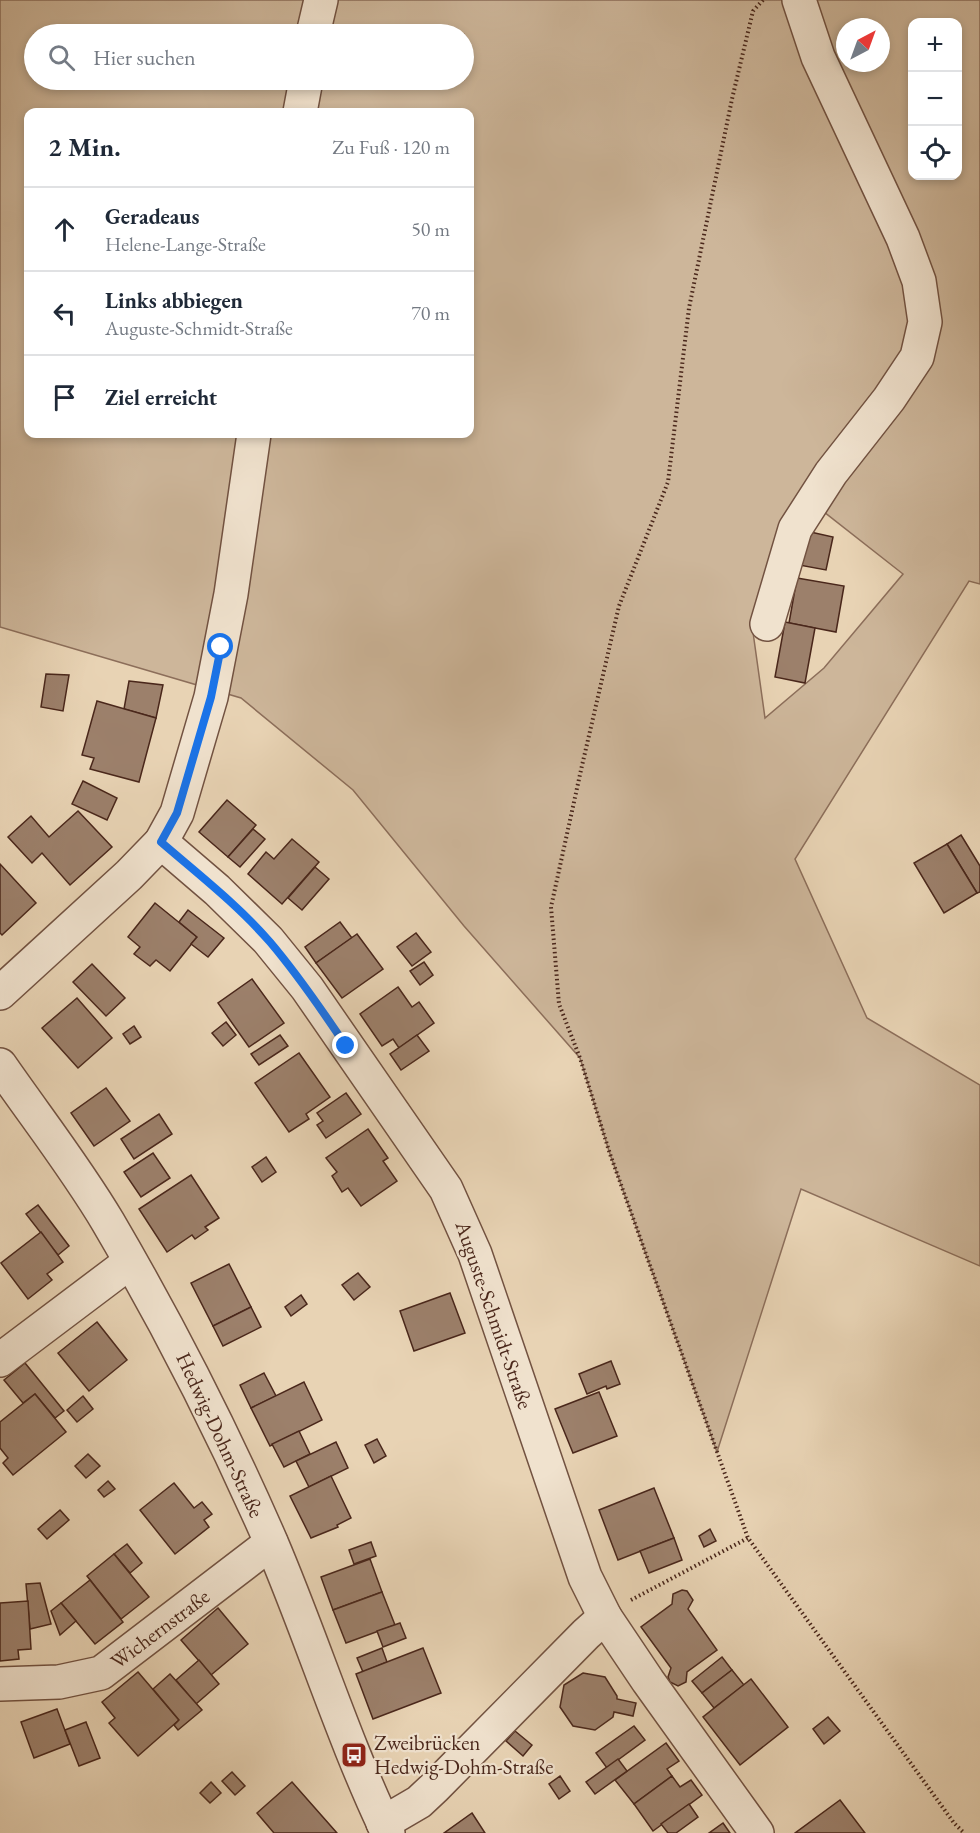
<!DOCTYPE html>
<html lang="de">
<head>
<meta charset="utf-8">
<style>
	body { margin:0; font-family:"EB Garamond",serif; background:#f6f6f7; color:#1f2937 }
	.controls { position:absolute; right:18px; top:18px; display:grid; overflow:hidden; border-radius:12px; box-shadow:0 3px 9px #0003 }
	.controls button { width:54px; height:54px; display:grid; place-items:center; padding:0; border:0; border-bottom:2px solid #e0e1e3; background:#fff; color:#1f2937; font:30px sans-serif }
	.compass { position:absolute; left:836px; top:18px; width:54px; height:54px; border-radius:50%; background:#fff; box-shadow:0 3px 9px #0003; rotate:41deg }
	.stop { position:absolute; width:18px; height:18px; margin:-14px; border:4px solid #1a73e8; border-radius:50%; background:#fff }
	.stop.end { background:#1a73e8; border-color:#fff; box-shadow:0 2px 6px #0008 }
	.list { margin:0; padding:0; list-style:none }
	h2 { display:flex; justify-content:space-between; align-items:center; height:78px; margin:0; padding:0 24px; font-size:26px }
	h2 small { font-size:20px; font-weight:400; color:#747a83 }
	.list li { display:grid; grid-template-columns:39px 1fr auto; gap:18px; align-items:center; box-sizing:border-box; height:84px; padding:0 24px; border-top:2px solid #e0e1e3 }
	.list b { display:block; font-size:22px; white-space:nowrap }
	.list p { margin:0; font-size:20px; white-space:nowrap; color:#747a83 }
	.list em { font-size:20px; font-style:normal; color:#747a83 }
	.icon { flex:none; width:33px; height:33px; fill:none; stroke:currentColor; stroke-width:2; stroke-linecap:round; stroke-linejoin:round }
	.map { position:relative; flex:none; width:980px; height:1833px; overflow:hidden }
	.search { position:absolute; background:#fff; box-shadow:0 3px 9px #0003; left:24px; top:24px; width:450px; height:66px; display:flex; align-items:center; gap:15px; box-sizing:border-box; padding:0 21px; border-radius:33px; color:#747a83; font-size:22px }
	.panel { position:absolute; background:#fff; box-shadow:0 3px 9px #0003; left:24px; top:108px; width:450px; height:330px; border-radius:12px }
	.map>svg:first-child { display:block }
</style>
</head>
<body>
<div class="map">
<svg width="980" height="1833" viewBox="0 0 980 1833">
	<rect width="100%" height="100%" fill="#e8d3b4"/>
	<filter id="stains"><feTurbulence type="fractalNoise" baseFrequency=".00333" numOctaves="4"/><feColorMatrix values="0 0 0 0 .2 0 0 0 0 .09 0 0 0 0 .02 0 0 0 .5 -.17"/></filter>
	<radialGradient id="worn" r=".72"><stop offset=".6" stop-color="#630" stop-opacity="0"/><stop offset="1" stop-color="#630" stop-opacity=".3"/></radialGradient>
	<path fill="#cdb69a" stroke="#8c6e5a" stroke-width="1.5" fill-rule="evenodd" d="M0,0H980V584L969,581L795,859L867,1018L980,1085V1266L801,1189L717,1452L610,1154L580,1058L464,926L353,790L241,698L0,627ZM912,22H958V176H912ZM845,27H881V63H845ZM34,34H464V80H34ZM28,112H470V434H28ZM918,369L819,508L903,574L824,668L765,718L752,625L801,496L899,374Z"/>
	<g fill="#9c806b" stroke="#4a271b" stroke-width="1.5">
		<polygon points="806,531 833,537 826,570 799,565"/>
		<polygon points="797,578 844,586 836,632 789,623"/>
		<polygon points="785,622 815,628 805,683 775,677"/>
		<polygon points="46,674 69,675 63,711 41,707"/>
		<polygon points="129,681 163,685 156,718 124,709"/>
		<polygon points="97,701 156,718 139,782 90,769 94,758 82,755"/>
		<polygon points="83,781 117,798 107,820 72,804"/>
		<polygon points="227,800 256,825 228,857 199,832"/>
		<polygon points="78,811 112,847 70,885 42,853 32,863 8,837 31,816 49,837"/>
		<polygon points="253,829 265,839 240,867 228,857"/>
		<polygon points="961,835 980,866 980,892 977,893 947,844"/>
		<polygon points="292,839 319,862 282,904 248,874 266,852 274,859"/>
		<polygon points="947,844 977,893 944,913 914,863"/>
		<polygon points="0,864 36,903 2,935 0,933"/>
		<polygon points="315,867 329,879 302,910 288,898"/>
		<polygon points="155,903 197,937 170,971 156,960 150,966 134,954 140,947 128,937"/>
		<polygon points="188,910 224,938 208,957 191,944 197,937 179,922"/>
		<polygon points="340,922 352,938 316,963 305,947"/>
		<polygon points="416,933 431,952 412,966 397,947"/>
		<polygon points="357,934 383,969 342,998 316,963"/>
		<polygon points="424,962 433,975 420,985 410,971"/>
		<polygon points="92,964 125,998 106,1016 73,982"/>
		<polygon points="252,979 284,1023 249,1047 218,1003"/>
		<polygon points="398,987 412,1007 419,1002 434,1023 399,1048 393,1039 382,1046 360,1014"/>
		<polygon points="77,998 112,1038 78,1068 42,1028"/>
		<polygon points="226,1022 236,1035 223,1046 212,1033"/>
		<polygon points="134,1026 141,1037 130,1044 123,1034"/>
		<polygon points="280,1035 288,1046 259,1065 251,1054"/>
		<polygon points="417,1035 429,1051 401,1070 390,1054"/>
		<polygon points="299,1053 330,1097 306,1114 309,1119 289,1132 255,1083"/>
		<polygon points="106,1088 130,1121 94,1146 71,1113"/>
		<polygon points="346,1093 361,1114 326,1138 317,1125 323,1121 317,1113"/>
		<polygon points="159,1114 172,1134 134,1159 121,1139"/>
		<polygon points="368,1129 388,1158 383,1161 397,1181 361,1206 348,1188 342,1192 332,1176 337,1172 326,1158"/>
		<polygon points="153,1153 170,1178 141,1197 124,1172"/>
		<polygon points="266,1157 276,1172 262,1182 252,1167"/>
		<polygon points="191,1175 219,1218 205,1227 208,1230 195,1239 192,1235 167,1252 139,1209"/>
		<polygon points="38,1205 69,1246 58,1255 26,1214"/>
		<polygon points="41,1232 63,1262 47,1274 52,1280 28,1299 1,1263"/>
		<polygon points="229,1264 251,1307 213,1326 191,1283"/>
		<polygon points="358,1273 370,1287 354,1300 342,1285"/>
		<polygon points="450,1293 465,1333 414,1351 400,1311"/>
		<polygon points="301,1295 307,1304 291,1316 285,1307"/>
		<polygon points="251,1307 261,1327 223,1346 213,1326"/>
		<polygon points="97,1322 127,1360 89,1391 58,1353"/>
		<polygon points="611,1361 620,1384 607,1389 606,1386 587,1394 579,1374"/>
		<polygon points="25,1363 64,1411 55,1418 35,1394 23,1403 4,1380"/>
		<polygon points="264,1373 276,1396 251,1408 240,1385"/>
		<polygon points="304,1382 322,1420 270,1446 251,1408"/>
		<polygon points="599,1392 617,1436 573,1453 555,1409"/>
		<polygon points="35,1394 66,1432 13,1475 3,1463 8,1458 0,1448 0,1422"/>
		<polygon points="83,1396 93,1409 77,1422 67,1410"/>
		<polygon points="299,1431 310,1454 284,1467 272,1444"/>
		<polygon points="377,1439 386,1456 374,1463 365,1445"/>
		<polygon points="336,1442 348,1468 309,1487 296,1461"/>
		<polygon points="88,1454 100,1466 86,1478 75,1466"/>
		<polygon points="331,1476 351,1518 337,1525 338,1527 311,1538 290,1496"/>
		<polygon points="108,1481 115,1489 104,1497 98,1490"/>
		<polygon points="174,1483 194,1508 202,1502 212,1514 204,1520 209,1527 175,1554 140,1510"/>
		<polygon points="654,1488 674,1538 618,1560 599,1510"/>
		<polygon points="60,1510 69,1520 47,1539 38,1529"/>
		<polygon points="710,1529 716,1541 704,1547 699,1536"/>
		<polygon points="674,1538 682,1560 649,1573 640,1551"/>
		<polygon points="371,1542 376,1556 354,1564 349,1550"/>
		<polygon points="127,1544 142,1563 130,1573 114,1554"/>
		<polygon points="114,1554 149,1597 121,1619 87,1576"/>
		<polygon points="370,1559 382,1592 333,1610 321,1577"/>
		<polygon points="90,1580 123,1622 95,1644 61,1603"/>
		<polygon points="40,1583 51,1624 30,1629 26,1584"/>
		<polygon points="682,1590 687,1591 693,1600 688,1609 717,1650 687,1672 686,1682 678,1686 670,1682 668,1677 671,1668 641,1627 672,1604 673,1594"/>
		<polygon points="382,1592 395,1625 346,1643 333,1610"/>
		<polygon points="28,1601 31,1649 18,1650 19,1659 0,1661 0,1603"/>
		<polygon points="61,1603 76,1621 60,1635 51,1611"/>
		<polygon points="218,1608 248,1644 211,1675 181,1640"/>
		<polygon points="400,1623 406,1638 383,1647 377,1631"/>
		<polygon points="382,1648 387,1662 363,1672 357,1658"/>
		<polygon points="423,1648 441,1693 373,1719 356,1674"/>
		<polygon points="722,1657 732,1670 702,1693 692,1681"/>
		<polygon points="199,1660 219,1684 196,1704 176,1680"/>
		<polygon points="732,1670 744,1685 714,1708 702,1693"/>
		<polygon points="138,1672 179,1720 138,1756 109,1723 115,1718 102,1702"/>
		<polygon points="583,1673 605,1677 617,1696 617,1699 636,1703 633,1716 614,1712 613,1717 595,1730 573,1726 560,1707 564,1685"/>
		<polygon points="170,1674 202,1710 178,1730 174,1725 179,1720 153,1689"/>
		<polygon points="751,1679 788,1727 740,1765 703,1717"/>
		<polygon points="57,1709 70,1744 34,1758 21,1722"/>
		<polygon points="828,1717 840,1731 824,1744 813,1729"/>
		<polygon points="86,1722 100,1758 79,1766 65,1730"/>
		<polygon points="634,1726 645,1740 607,1768 596,1753"/>
		<polygon points="515,1731 532,1745 523,1756 506,1741"/>
		<polygon points="666,1743 679,1761 667,1769 672,1776 634,1804 615,1780"/>
		<polygon points="618,1759 627,1771 595,1794 586,1782"/>
		<polygon points="232,1772 245,1786 235,1795 222,1781"/>
		<polygon points="560,1776 570,1791 559,1799 549,1784"/>
		<polygon points="672,1776 680,1787 691,1780 702,1795 653,1831 634,1804"/>
		<polygon points="211,1782 221,1793 210,1803 200,1793"/>
		<polygon points="292,1782 337,1833 274,1833 257,1813"/>
		<polygon points="840,1800 865,1833 795,1833"/>
		<polygon points="689,1804 698,1817 676,1833 668,1833 661,1824"/>
		<polygon points="472,1813 485,1833 444,1833"/>
		<polygon points="723,1823 730,1833 709,1833"/>
	</g>
	<g fill="none" stroke-linecap="round" stroke-linejoin="round">
		<g stroke="#725241" stroke-width="36">
			<g id="minor">
				<polyline points="313,34 321,0"/>
				<polyline points="300,112 306,80"/>
				<polyline points="767,624 795,529 831,473 889,399 917,357 925,322 919,281 903,238 818,57 799,0"/>
				<polyline points="161,842 217,890 268,940 307,988 446,1189 475,1254 585,1577 605,1617 648,1681 757,1833"/>
				<polyline points="0,993 129,875 161,842 177,813 211,697 231,594 254,434"/>
				<path d="M0,1065C36,1117 76,1168 108,1222C169,1326 223,1432 271,1542C312,1638 343,1739 388,1833"/>
				<polyline points="0,1360 130,1262"/>
				<polyline points="0,1684 59,1682 101,1673 271,1543"/>
				<polyline points="383,1823 419,1802 435,1787 586,1634 605,1617"/>
			</g>
		</g>
		<g stroke="#4a271b" stroke-width="4" stroke-dasharray="1.5 3" stroke-linecap="butt">
			<polyline points="763,0 753,11 732,99 689,308 668,482 619,606 581,770 551,907 559,1004 580,1058 610,1154 748,1538 954,1823 964,1833"/>
			<polyline points="631,1600 748,1538"/>
		</g>
		<use href="#minor" stroke="#f0e2ce" stroke-width="33"/>
	</g>
	<g fill="none" stroke-linecap="round" stroke-linejoin="round">
		<path stroke="#1a73e8" stroke-width="8" d="M221,647L211,697L177,813L161,842C198,874 238,905 270,942C298,975 322,1010 346,1046"/>
	</g>
	<defs>
		<g id="bus-square" transform="scale(1.35)"><rect x="-9" y="-9" width="18" height="18" rx="4" fill="#8f2418" stroke="#f0e2ce"/><path d="M-5-6H5V4H4V6H2V4H-2V6H-4V4H-5ZM-3.5-4V0h7V-4ZM-3.5 1.2v1.5H-2V1.2ZM2 1.2v1.5H3.5V1.2Z" fill="#fff"/></g>
	</defs>
	<g fill-rule="evenodd">
		<use href="#bus-square" x="354" y="1755"/>
	</g>
	<g text-anchor="middle" stroke-width="4.5" stroke-linejoin="round" paint-order="stroke">
		<g font-size="21" fill="#4a271b" stroke="#f0e2ce">
			<text transform="translate(494 1315) rotate(71)" y="7">Auguste-Schmidt-Straße</text>
			<text transform="translate(220 1435) rotate(65)" y="7">Hedwig-Dohm-Straße</text>
			<text transform="translate(160 1629) rotate(-37)" y="7">Wichernstraße</text>
		</g>
		<g font-size="21" fill="#4a271b" stroke="#f0e2ce" text-anchor="start">
			<text x="374" y="1750">Zweibrücken<tspan x="374" dy="24">Hedwig-Dohm-Straße</tspan></text>
		</g>
	</g>
	<rect width="100%" height="100%" filter="url(#stains)"/>
	<rect width="100%" height="100%" fill="url(#worn)"/>
</svg>
<div class="controls">
<button>+</button>
<button>−</button>
<button><svg class="icon" aria-label="locate" viewBox="0 0 24 24"><circle cx="12" cy="12" r="6"/><path d="M12 2v4M12 18v4M2 12h4M18 12h4"/></svg></button>
</div>
<svg class="compass" viewBox="-18 -18 36 36"><path d="M0-13l5 13h-10z" fill="#e53935"/><path d="M0 13l5-13h-10z" fill="#747a83"/></svg>
<div class="stop" style="left:221px;top:647px"></div>
<div class="stop end" style="left:346px;top:1046px"></div>
<div class="search"><svg class="icon" aria-label="search" viewBox="0 0 24 24"><circle cx="10" cy="10" r="6"/><path d="M15 15l6 6"/></svg>Hier suchen</div>
<section class="panel">
<h2>2 Min.<small>Zu Fuß · 120 m</small></h2>
<ul class="list">
<li><svg class="icon" aria-label="ahead" viewBox="0 0 24 24"><path d="M12 20V5M6 11l6-6 6 6"/></svg><div><b>Geradeaus</b><p>Helene-Lange-Straße</p></div><em>50 m</em></li>
<li><svg class="icon" aria-label="left" viewBox="0 0 24 24"><path d="M17 20v-9H6M10 6l-5 5 5 5"/></svg><div><b>Links abbiegen</b><p>Auguste-Schmidt-Straße</p></div><em>70 m</em></li>
<li><svg class="icon" aria-label="arrive" viewBox="0 0 24 24"><path d="M6 21V4h12l-3 4 3 4H6"/></svg><div><b>Ziel erreicht</b></div></li>
</ul>
</section>
</div>
</body>
</html>
